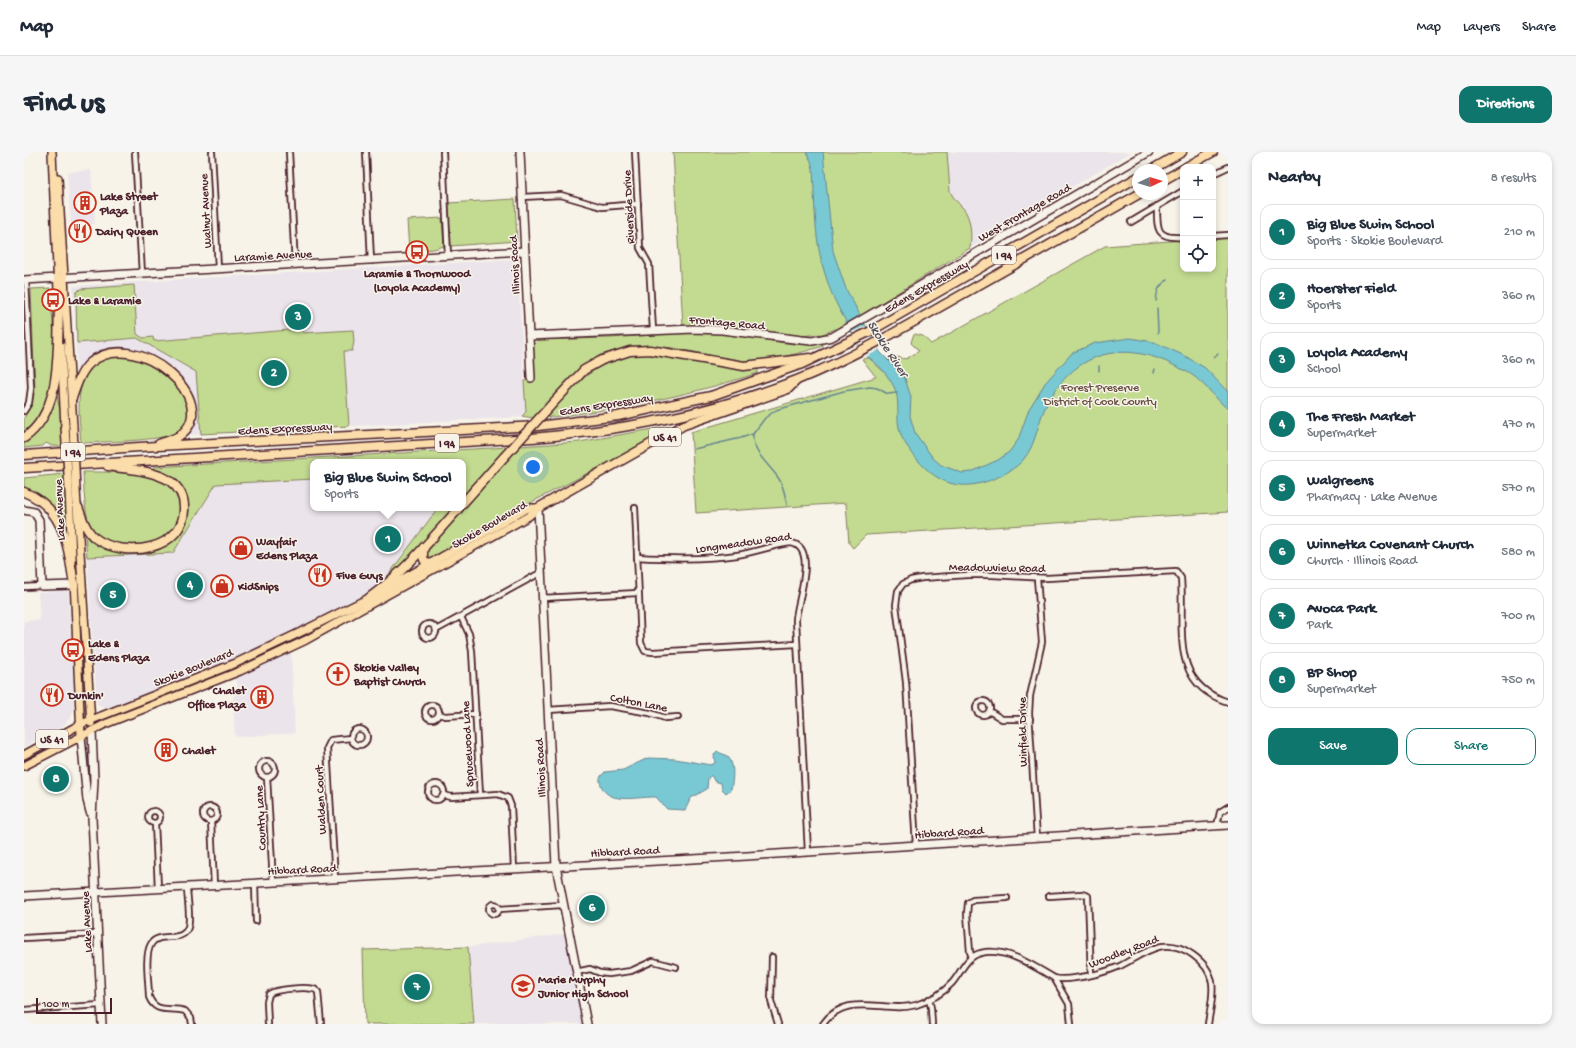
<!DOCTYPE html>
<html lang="en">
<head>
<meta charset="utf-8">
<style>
	body { margin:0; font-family:"Gochi Hand",sans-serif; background:#f6f6f7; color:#1f2937 }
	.controls { position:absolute; right:12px; top:12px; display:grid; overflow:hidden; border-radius:8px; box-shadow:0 2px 6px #0003 }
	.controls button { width:36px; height:36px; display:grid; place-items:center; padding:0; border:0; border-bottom:1px solid #e0e1e3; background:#fff; color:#1f2937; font:20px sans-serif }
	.compass { position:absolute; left:1108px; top:12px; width:36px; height:36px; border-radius:50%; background:#fff; box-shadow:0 2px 6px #0003; rotate:86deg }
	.scale { position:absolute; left:12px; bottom:10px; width:76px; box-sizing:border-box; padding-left:4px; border:2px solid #4a1f2b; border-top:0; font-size:11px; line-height:14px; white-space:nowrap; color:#4a1f2b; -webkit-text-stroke:3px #f7f3e8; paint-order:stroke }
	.you { position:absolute; left:509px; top:315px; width:14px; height:14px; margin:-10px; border:3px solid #fff; border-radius:50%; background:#1a73e8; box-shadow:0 0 0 6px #1a73e833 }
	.badge { display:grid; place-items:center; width:26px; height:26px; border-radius:50%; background:#0f766e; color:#fff; font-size:13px; font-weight:700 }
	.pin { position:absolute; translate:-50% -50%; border:2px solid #fff; box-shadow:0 1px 4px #0006 }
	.popup { position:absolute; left:286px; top:307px; width:156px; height:52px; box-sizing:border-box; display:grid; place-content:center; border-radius:8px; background:#fff; filter:drop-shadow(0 1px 3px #0005); font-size:13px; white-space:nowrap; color:#747a83 }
	.popup b { font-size:15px; color:#1f2937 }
	.popup::after { content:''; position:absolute; left:50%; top:100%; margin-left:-8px; border:8px solid transparent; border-top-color:#fff }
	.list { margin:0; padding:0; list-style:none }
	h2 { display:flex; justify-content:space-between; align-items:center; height:52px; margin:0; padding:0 16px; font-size:17px }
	h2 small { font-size:13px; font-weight:400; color:#747a83 }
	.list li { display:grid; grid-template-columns:26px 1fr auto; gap:12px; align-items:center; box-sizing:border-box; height:56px; margin:0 8px 8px; padding:0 8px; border:1px solid #e0e1e3; border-radius:12px }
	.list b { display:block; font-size:15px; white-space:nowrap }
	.list p { margin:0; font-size:13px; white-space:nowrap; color:#747a83 }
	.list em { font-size:13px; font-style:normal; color:#747a83 }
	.actions { display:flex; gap:8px; padding:12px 16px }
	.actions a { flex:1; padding:9px 0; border:1px solid #0f766e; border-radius:12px; text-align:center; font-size:14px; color:#0f766e }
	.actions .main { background:#0f766e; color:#fff }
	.icon { flex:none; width:22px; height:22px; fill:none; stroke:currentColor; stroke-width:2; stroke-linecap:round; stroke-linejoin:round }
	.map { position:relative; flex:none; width:1204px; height:872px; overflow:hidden; border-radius:12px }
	header { display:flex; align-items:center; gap:24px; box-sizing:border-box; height:56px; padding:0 20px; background:#fff; border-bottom:1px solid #e0e1e3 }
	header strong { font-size:19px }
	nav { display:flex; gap:22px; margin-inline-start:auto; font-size:14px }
	.intro { display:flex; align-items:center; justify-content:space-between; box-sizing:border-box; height:96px; padding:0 24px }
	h1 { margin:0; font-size:28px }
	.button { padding:10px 18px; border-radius:12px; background:#0f766e; color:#fff; font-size:14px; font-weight:700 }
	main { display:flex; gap:24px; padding:0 24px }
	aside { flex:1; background:#fff; border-radius:12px; box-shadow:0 2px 6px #0003 }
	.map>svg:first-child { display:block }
</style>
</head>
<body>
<header>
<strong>Map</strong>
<nav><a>Map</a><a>Layers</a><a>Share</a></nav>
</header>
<div class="intro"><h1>Find us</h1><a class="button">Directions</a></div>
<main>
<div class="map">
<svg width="1204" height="872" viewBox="0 0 1204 872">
	<rect width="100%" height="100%" fill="#f7f3e8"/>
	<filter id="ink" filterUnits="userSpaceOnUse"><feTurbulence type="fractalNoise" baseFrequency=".025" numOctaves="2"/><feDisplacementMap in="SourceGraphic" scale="8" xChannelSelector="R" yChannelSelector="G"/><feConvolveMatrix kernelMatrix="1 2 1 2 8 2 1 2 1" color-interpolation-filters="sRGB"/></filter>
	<g filter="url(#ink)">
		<g fill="#ebe4eb">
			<polygon points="921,0 1107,0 946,96 945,72 926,73"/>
			<polygon points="67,18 71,72 47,74 43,20"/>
			<polygon points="493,107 502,260 497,265 163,283 169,273 172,265 170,249 160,230 153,222 133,207 114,198 88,197 78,199 68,205 53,223 49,134"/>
			<polygon points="289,327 289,356 414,356 357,433 278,476 183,518 82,556 73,553 63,405 149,401 192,332"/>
			<polygon points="44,439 50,529 49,559 47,565 39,574 0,595 0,469 16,468 14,440"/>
			<polygon points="267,499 271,581 211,585 209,548 214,533 210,524"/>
			<polygon points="541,782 560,872 450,872 444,795"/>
		</g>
		<g fill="#c3db91" stroke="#867d5e">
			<path d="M649,0H923L926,39C929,46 934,51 939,56C947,65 948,84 946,96L823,172L799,182L776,184L692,174H659Z"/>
			<polygon points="491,47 493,89 427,94 424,51"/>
			<polygon points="418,66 420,94 410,97 385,99 383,68"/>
			<polygon points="1189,86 1204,86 1204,360 842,383 829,396 825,391 822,351 672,361 667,280 852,225 838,207 845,206 860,220 867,209 863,207 869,208 868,204 882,207 895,199 887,191 889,184 891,182 899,184 907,192 1081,94 1159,88 1159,117 1189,117"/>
			<polygon points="110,133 113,182 119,186 129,185 130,189 279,177 279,181 329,178 330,190 328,199 320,199 325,274 177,282 172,220 113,186 53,191 52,141 56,137"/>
			<path d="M26,136C29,183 42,246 0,281V266L6,255L11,238L7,137Z"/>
			<path d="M668,180C679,180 689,180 700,181C732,184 766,196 799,192V194C774,202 746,209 719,209C701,208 683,202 665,199C630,191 590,192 560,214C540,228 526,249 509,266L498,264L502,260L500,229L509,226V193L514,188L587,186Z"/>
			<path d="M615,202C655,203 693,219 734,217V221C663,244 593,258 519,266C550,234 569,209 615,202Z"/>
			<path d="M95,204C106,206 118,207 128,213C148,224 184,263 151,281C138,289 76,290 57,291C55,254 46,210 95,204Z"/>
			<polygon points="32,239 36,259 38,294 28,294 22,291 19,294 0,296 0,289"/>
			<path d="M646,274L647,277C568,321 486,358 408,406H402L403,400L495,294L555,290Z"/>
			<path d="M484,295L439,345V310H289V327L192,332L149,401L63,405L61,381C72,387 85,397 97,400C127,408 164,391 165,357C165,347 161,337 153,330C147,324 139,322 131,319L130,315Z"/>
			<path d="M59,320C83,320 122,319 143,332C152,337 157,347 157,358C155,390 114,400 88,390C82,388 73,384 69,380C60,367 60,336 59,320Z"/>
			<path d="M40,322L43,374L42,376C34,357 19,344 0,336V326Z"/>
			<polygon points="414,356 430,356 366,427 357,433"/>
			<polygon points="444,795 450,872 341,872 339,798"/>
		</g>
		<g fill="#79c9d4" stroke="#668590">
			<path d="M782,0H799L809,99L822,137L856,200L880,224L887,245L886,264L891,281L909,306L917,313L938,321L947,320L974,308L985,300L994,288L1005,257L1021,231L1048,201L1071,191L1106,186L1130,190L1161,204L1181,216L1204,240V258C1193,247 1183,235 1171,225C1163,219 1153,215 1145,211C1095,188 1049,202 1023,252C1013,270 1013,292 999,308C992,316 981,322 972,326C932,343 907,329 883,294C867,272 879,254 870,235C865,225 856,214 847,207C844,205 843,205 841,203C835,195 830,184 825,175C816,159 807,143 802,125C790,91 791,53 789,17L787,9Z"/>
			<path d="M693,599C696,602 702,602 704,605C711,612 709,628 707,637L702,641L698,637L697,631L690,629L688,624H686L684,626L683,637L667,646L661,658L643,657L632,645C616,644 584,654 577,633C576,630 575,628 577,624L581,620L599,618L624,606L651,607L687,613L691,611L690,603Z"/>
		</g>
		<polygon fill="#f7f3e8" points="841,174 855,198 842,205 828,180"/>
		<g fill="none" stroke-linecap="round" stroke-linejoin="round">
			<g stroke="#668590" stroke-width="1.5">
				<path d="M1132,149C1133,138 1135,133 1144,128"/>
				<polyline points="1133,156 1134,181"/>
				<polyline points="1190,206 1194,202"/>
				<polyline points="1075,214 1075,219"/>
				<polyline points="1130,221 1131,217"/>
				<path d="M729,282C727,300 746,313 755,327C760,335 761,344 763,353"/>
				<polyline points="670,297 717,286 729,282 741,266 752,258 820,239 846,235 853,236 864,242 873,241"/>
			</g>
			<g stroke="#4a1f2b" stroke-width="8">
				<g id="street">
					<polyline points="111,0 118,122"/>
					<polyline points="188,0 194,117"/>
					<polyline points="265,0 271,113"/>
					<polyline points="342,0 347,109"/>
					<polyline points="419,0 424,104"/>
					<polyline points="611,0 616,96 625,112 629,178"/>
					<polyline points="1189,22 1204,15"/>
					<polyline points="498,45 537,43 578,55 614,52"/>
					<path d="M1133,54C1133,77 1132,87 1159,85"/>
					<polyline points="1107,70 1159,39"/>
					<polyline points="1189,84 1204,83"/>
					<polyline points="0,259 5,251 7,236 2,128"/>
					<polyline points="611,356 617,491 621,499 629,500 773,492"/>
					<path d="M613,405C647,407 680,408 713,403C732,400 749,393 767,391C795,395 772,452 772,468L784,700"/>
					<polyline points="0,435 18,434"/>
					<polyline points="518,446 614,441"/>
					<polyline points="437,465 445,482 448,499 456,643"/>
					<circle cx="405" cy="479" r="7"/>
					<polyline points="412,478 516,421"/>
					<circle cx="959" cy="556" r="7"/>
					<circle cx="408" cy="560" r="7"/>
					<polyline points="524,558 586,554 626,561 641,566 654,565"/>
					<polyline points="965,559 978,567 1006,567"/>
					<polyline points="415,562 421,564 452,562"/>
					<circle cx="335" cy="585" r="8"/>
					<circle cx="243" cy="617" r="8"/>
					<polyline points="243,625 249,730"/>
					<circle cx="412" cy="640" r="8"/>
					<polyline points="419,643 427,645 474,642 484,646 487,654 490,717"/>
					<circle cx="186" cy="662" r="7"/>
					<circle cx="130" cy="665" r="6"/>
					<polyline points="187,669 190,733"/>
					<polyline points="131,671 134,736"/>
					<polyline points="1193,674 1196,660 1204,655"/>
					<polyline points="1013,686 1005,561 1006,544 1018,490 1013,426"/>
					<path d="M892,693L882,530L872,453L874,439L879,432L887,428L898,426L943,423H968L1023,426L1152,419L1157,426C1161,475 1144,531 1204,550"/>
					<polyline points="311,727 303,596 307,588 327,586"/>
					<polyline points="231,731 232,769"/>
					<path d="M163,735C163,745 167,766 164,775C159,792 135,779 127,792C120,804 125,832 125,845C132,863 147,854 161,859L167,866L168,872"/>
					<polyline points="1025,744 1058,742 1064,744 1067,823"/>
					<circle cx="470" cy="757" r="5"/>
					<polyline points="475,757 538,753"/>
					<polyline points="0,786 73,782"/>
					<polyline points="748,805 747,849 754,872"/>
					<polyline points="948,805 946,800 943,762 944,751 949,748 983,746"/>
					<polyline points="552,820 566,817 576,821 585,822 607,819 629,809 652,815"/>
					<polyline points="1030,826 1045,852 1047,872"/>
					<polyline points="905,847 907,856 908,872"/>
					<polyline points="0,858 77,853"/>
					<path d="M244,872L243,850L245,842C252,837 284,834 292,838L294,840L297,872"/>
					<path d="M799,872C823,838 860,862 892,853C905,849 919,841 928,831C937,821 942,804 957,801C981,795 1010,814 1030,826C1037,828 1044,827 1051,826C1067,824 1082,820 1096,814C1121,801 1141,782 1169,803C1197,823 1188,844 1184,872"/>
				</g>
			</g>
			<g stroke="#4a1f2b" stroke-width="10">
				<g id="secondary">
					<polyline points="496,0 507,226"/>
					<polyline points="0,128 500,99"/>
					<polyline points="505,184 670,177 698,178 778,188 788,189 808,185 1125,0"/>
					<polyline points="514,356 532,714 563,872"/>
					<polyline points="0,358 10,360 15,368 18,434 50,433"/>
					<polyline points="68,579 70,628 68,666 78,872"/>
					<polyline points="57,584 63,648 66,660"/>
					<polyline points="0,744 723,704 1204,673"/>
				</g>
			</g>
			<g stroke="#4a1f2b" stroke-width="10">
				<g id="primary">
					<polyline points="28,0 35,162"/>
					<polyline points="34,26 49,274"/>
					<polyline points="37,194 41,275"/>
					<polyline points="45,338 48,406"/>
					<polyline points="52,338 67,571"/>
					<polyline points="50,428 57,584"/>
					<polyline points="0,603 57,572 212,511 279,479 345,446 504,356 514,356"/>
					<polyline points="0,614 81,572 216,519 282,488 505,364 514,356"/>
				</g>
			</g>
			<g stroke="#4a1f2b" stroke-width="11">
				<g id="highway">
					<polyline points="1162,15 1189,0"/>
					<polyline points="1127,18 1158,0"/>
					<polyline points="1138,29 1159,17"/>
					<path d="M48,246C52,235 56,220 66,211C111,172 202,251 155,284C149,288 142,289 135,292"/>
					<polyline points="529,251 560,218 578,208 606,199 626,198 720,214 786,206"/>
					<path d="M0,286C39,259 33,198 35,156"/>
					<polyline points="0,303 115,295 514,274 594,264 687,244 778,212 845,180 1114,25"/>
					<path d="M0,316L508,286C602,278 684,262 773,228C828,206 879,176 930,147C991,112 1053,77 1115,42"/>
					<path d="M0,340C41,356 44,395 50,433"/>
					<polyline points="439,351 480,305"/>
					<path d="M54,355C58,366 62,379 71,386C100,408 162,398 160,355C160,344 154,335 146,329C129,318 103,317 84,314"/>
					<polyline points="514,356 660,273 764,237 772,229"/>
					<path d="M400,395C397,407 400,412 412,415"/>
					<path d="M345,446C380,420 406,389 435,356"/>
				</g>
			</g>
			<use href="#street" stroke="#f7f3e8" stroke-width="4.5"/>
			<use href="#secondary" stroke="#f7f3e8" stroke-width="7"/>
			<use href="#primary" stroke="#fbddab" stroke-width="7"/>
			<use href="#highway" stroke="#fbddab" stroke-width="8"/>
			<g stroke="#4a1f2b" stroke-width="10" stroke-linecap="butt">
				<g id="primary-bridge">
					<polyline points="49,274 52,338"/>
					<polyline points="41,275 45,338"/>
				</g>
			</g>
			<g stroke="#4a1f2b" stroke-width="11" stroke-linecap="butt">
				<polyline id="highway-bridge" points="480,305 529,251"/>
			</g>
			<use href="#primary-bridge" stroke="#fbddab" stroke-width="7"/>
			<use href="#highway-bridge" stroke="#fbddab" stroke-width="8"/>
		</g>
	</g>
	<defs>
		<g id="building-ring" transform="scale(1.15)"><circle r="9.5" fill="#f7f3e8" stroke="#c8321e" stroke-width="1.5"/><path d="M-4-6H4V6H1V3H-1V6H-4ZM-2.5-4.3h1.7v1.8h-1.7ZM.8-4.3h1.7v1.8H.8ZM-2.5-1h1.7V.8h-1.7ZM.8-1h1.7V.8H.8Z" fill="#c8321e"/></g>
		<g id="restaurant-ring" transform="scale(1.15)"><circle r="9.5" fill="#f7f3e8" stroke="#c8321e" stroke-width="1.5"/><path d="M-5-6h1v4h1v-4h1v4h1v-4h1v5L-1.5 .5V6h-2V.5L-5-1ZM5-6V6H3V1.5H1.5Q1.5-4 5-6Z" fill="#c8321e"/></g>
		<g id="bus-ring" transform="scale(1.15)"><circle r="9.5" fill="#f7f3e8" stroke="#c8321e" stroke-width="1.5"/><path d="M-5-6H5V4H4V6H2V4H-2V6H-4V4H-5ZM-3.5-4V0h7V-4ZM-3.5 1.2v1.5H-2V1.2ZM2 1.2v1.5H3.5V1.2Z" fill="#c8321e"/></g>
		<g id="shop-ring" transform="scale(1.15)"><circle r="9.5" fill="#f7f3e8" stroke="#c8321e" stroke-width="1.5"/><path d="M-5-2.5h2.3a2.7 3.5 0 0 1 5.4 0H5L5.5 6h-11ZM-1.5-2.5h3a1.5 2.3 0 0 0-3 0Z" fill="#c8321e"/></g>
		<g id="church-ring" transform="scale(1.15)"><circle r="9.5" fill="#f7f3e8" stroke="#c8321e" stroke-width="1.5"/><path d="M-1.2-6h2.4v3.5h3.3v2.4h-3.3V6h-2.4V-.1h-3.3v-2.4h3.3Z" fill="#c8321e"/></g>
		<g id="school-ring" transform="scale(1.15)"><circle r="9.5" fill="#f7f3e8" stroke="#c8321e" stroke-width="1.5"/><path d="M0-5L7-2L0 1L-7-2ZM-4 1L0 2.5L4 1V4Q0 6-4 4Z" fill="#c8321e"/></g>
	</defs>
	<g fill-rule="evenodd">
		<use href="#building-ring" x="61" y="51"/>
		<use href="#restaurant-ring" x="56" y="79"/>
		<use href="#bus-ring" x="393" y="100"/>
		<use href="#bus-ring" x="29" y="148"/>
		<use href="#shop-ring" x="217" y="396"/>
		<use href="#restaurant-ring" x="296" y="423"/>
		<use href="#shop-ring" x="198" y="434"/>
		<use href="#bus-ring" x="49" y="498"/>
		<use href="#church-ring" x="314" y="522"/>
		<use href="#restaurant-ring" x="28" y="543"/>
		<use href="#building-ring" x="238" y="545"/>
		<use href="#building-ring" x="142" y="598"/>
		<use href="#school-ring" x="499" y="834"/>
	</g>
	<g text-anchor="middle" stroke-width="3" stroke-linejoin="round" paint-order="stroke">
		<g fill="#f7f3e8" stroke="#7e5f64" stroke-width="1">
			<rect x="968" y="94" width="24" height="18" rx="3"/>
			<rect x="625" y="276" width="32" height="18" rx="3"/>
			<rect x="411" y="282" width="24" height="18" rx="3"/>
			<rect x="37" y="291" width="24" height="18" rx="3"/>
			<rect x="12" y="578" width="32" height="18" rx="3"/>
		</g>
		<g font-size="11" font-weight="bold" fill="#4a1f2b">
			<text x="980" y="107">I 94</text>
			<text x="641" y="289">US 41</text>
			<text x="423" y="295">I 94</text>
			<text x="49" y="304">I 94</text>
			<text x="28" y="591">US 41</text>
		</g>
		<g font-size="12" font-weight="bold" fill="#4a1f2b" stroke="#f7f3e8" text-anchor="start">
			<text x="76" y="48">Lake Street<tspan x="76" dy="14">Plaza</tspan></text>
			<text x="72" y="83">Dairy Queen</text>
			<text x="393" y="125" text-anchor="middle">Laramie &amp; Thornwood<tspan x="393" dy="14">(Loyola Academy)</tspan></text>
			<text x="44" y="152">Lake &amp; Laramie</text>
			<text x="232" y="393">Wayfair<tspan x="232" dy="14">Edens Plaza</tspan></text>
			<text x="312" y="427">Five Guys</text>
			<text x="214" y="438">KidSnips</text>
			<text x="64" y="495">Lake &amp;<tspan x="64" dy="14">Edens Plaza</tspan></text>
			<text x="330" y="519">Skokie Valley<tspan x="330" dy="14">Baptist Church</tspan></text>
			<text x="222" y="542" text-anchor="end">Chalet<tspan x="222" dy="14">Office Plaza</tspan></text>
			<text x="44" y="547">Dunkin'</text>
			<text x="158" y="602">Chalet</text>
			<text x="514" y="831">Marie Murphy<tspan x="514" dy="14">Junior High School</tspan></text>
		</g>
		<g font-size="12" fill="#4a1f2b" stroke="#f7f3e8">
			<text transform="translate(604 55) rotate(-93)" y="4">Riverside Drive</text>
			<text transform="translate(181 59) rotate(-93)" y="4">Walnut Avenue</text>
			<text transform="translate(1000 60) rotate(-30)" y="4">West Frontage Road</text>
			<text transform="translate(249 103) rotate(-3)" y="4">Laramie Avenue</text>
			<text transform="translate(490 113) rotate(-93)" y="4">Illinois Road</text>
			<text transform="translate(902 134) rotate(-30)" y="4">Edens Expressway</text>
			<text transform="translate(703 170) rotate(5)" y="4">Frontage Road</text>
			<text transform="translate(582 252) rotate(-9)" y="4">Edens Expressway</text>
			<text transform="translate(261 276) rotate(-3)" y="4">Edens Expressway</text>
			<text transform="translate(35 358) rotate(-93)" y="4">Lake Avenue</text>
			<text transform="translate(465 372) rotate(-30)" y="4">Skokie Boulevard</text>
			<text transform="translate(719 390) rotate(-8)" y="4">Longmeadow Road</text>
			<text transform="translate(973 415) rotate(1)" y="4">Meadowview Road</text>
			<text transform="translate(169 515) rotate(-22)" y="4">Skokie Boulevard</text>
			<text transform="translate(615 550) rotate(11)" y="4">Colton Lane</text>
			<text transform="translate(998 580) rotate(-91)" y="4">Winfield Drive</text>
			<text transform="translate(443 592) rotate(-93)" y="4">Sprucewood Lane</text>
			<text transform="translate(516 616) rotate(-93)" y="4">Illinois Road</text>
			<text transform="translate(296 648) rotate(-93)" y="4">Walden Court</text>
			<text transform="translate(236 666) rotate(-93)" y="4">Country Lane</text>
			<text transform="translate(925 680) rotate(-4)" y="4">Hibbard Road</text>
			<text transform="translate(601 699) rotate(-3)" y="4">Hibbard Road</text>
			<text transform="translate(278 717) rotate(-3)" y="4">Hibbard Road</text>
			<text transform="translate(62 770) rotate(-93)" y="4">Lake Avenue</text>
			<text transform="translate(1099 799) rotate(-21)" y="4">Woodley Road</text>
		</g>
		<g font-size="12" fill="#684e44" stroke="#f7f3e8">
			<text x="1076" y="239">Forest Preserve<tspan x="1076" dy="14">District of Cook County</tspan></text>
		</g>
		<g font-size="13" font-style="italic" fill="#58525e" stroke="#f7f3e8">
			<text transform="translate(865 196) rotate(57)" y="5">Skokie River</text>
		</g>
	</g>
</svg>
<div class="controls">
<button>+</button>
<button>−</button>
<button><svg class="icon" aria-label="locate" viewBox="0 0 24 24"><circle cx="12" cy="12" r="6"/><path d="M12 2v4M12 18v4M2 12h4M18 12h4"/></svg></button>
</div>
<svg class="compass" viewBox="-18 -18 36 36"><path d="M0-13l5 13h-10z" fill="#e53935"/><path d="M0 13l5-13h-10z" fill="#747a83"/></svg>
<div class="scale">100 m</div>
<div class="you"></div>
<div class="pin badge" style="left:364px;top:387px">1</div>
<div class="popup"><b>Big Blue Swim School</b>Sports</div>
<div class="pin badge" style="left:250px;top:221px">2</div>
<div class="pin badge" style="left:274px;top:165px">3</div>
<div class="pin badge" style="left:166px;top:433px">4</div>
<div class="pin badge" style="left:89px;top:443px">5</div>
<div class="pin badge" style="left:568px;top:756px">6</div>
<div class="pin badge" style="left:393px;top:835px">7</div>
<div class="pin badge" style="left:32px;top:627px">8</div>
</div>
<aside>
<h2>Nearby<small>8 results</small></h2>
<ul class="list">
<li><span class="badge">1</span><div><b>Big Blue Swim School</b><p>Sports · Skokie Boulevard</p></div><em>210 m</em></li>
<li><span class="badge">2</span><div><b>Hoerster Field</b><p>Sports</p></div><em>360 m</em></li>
<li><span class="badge">3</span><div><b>Loyola Academy</b><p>School</p></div><em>360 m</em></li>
<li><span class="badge">4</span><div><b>The Fresh Market</b><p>Supermarket</p></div><em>470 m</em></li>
<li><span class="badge">5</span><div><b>Walgreens</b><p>Pharmacy · Lake Avenue</p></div><em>570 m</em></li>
<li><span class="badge">6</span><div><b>Winnetka Covenant Church</b><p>Church · Illinois Road</p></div><em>580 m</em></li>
<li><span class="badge">7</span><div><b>Avoca Park</b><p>Park</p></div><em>700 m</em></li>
<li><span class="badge">8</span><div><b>BP Shop</b><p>Supermarket</p></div><em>750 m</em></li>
</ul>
<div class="actions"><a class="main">Save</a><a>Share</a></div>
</aside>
</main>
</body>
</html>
